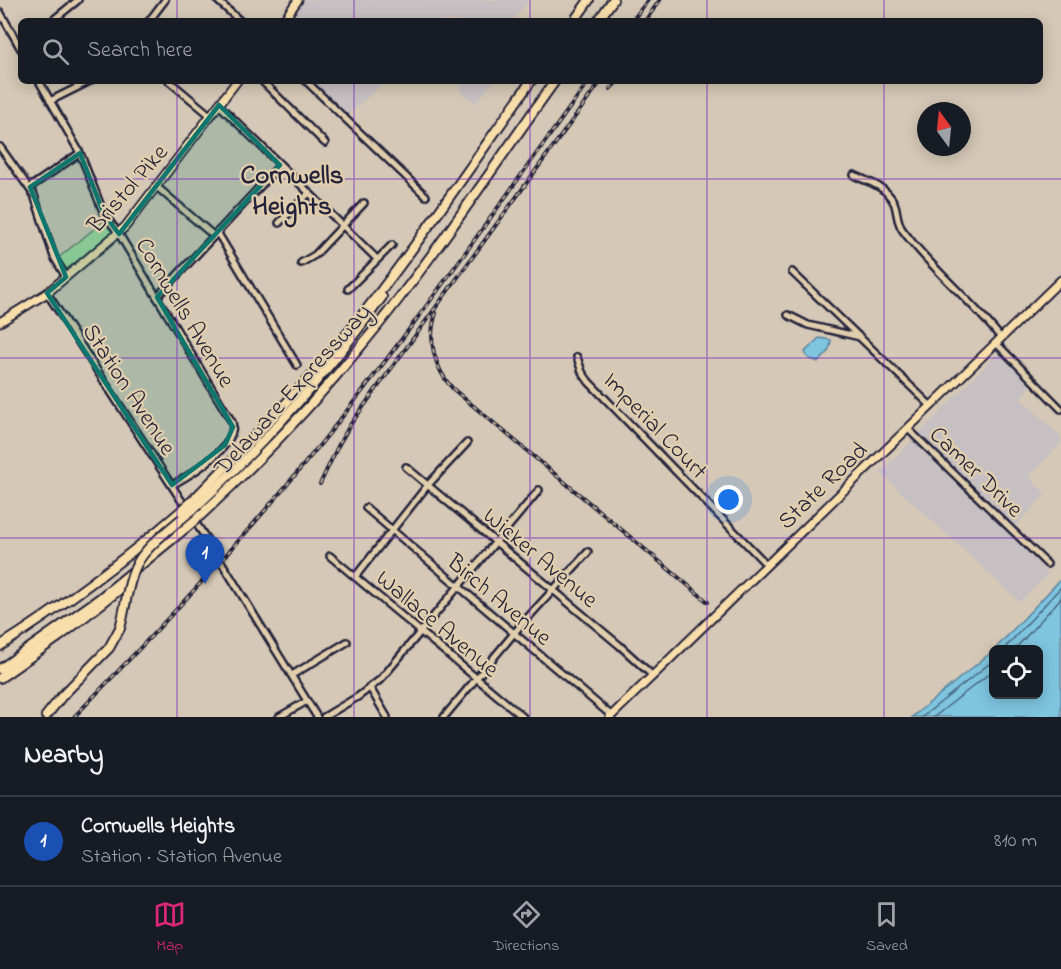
<!DOCTYPE html>
<html lang="en">
<head>
<meta charset="utf-8">
<style>
	body { margin:0; font-family:"Indie Flower",sans-serif; background:#20242c; color:#f1f3f6 }
	.controls { position:absolute; right:18px; bottom:18px; display:grid; overflow:hidden; border-radius:9px; box-shadow:0 3px 15px #0003 }
	.controls button { width:54px; height:54px; display:grid; place-items:center; padding:0; border:0; border-bottom:2px solid #363941; background:#171b24; color:#f1f3f6; font:30px sans-serif }
	.compass { position:absolute; left:917px; top:102px; width:54px; height:54px; border-radius:50%; background:#171b24; box-shadow:0 3px 15px #0003; rotate:345deg }
	.you { position:absolute; left:729px; top:500px; width:21px; height:21px; margin:-15px; border:4px solid #fff; border-radius:50%; background:#1a73e8; box-shadow:0 0 0 9px #1a73e833 }
	.badge { display:grid; place-items:center; width:39px; height:39px; border-radius:50%; background:#db2777; color:#fff; font-size:20px; font-weight:700 }
	.pin { position:absolute; translate:-50% -50px; filter:drop-shadow(0 2px 3px #0008) }
	.pin::after { content:''; position:absolute; top:32px; width:21px; height:18px; background:inherit; clip-path:polygon(0 0,100% 0,50% 100%) }
	.list { margin:0; padding:0; list-style:none }
	h2 { display:flex; justify-content:space-between; align-items:center; height:78px; margin:0; padding:0 24px; font-size:26px }
	h2 small { font-size:20px; font-weight:400; color:#9ea1a6 }
	.list li { display:grid; grid-template-columns:39px 1fr auto; gap:18px; align-items:center; box-sizing:border-box; height:90px; padding:0 24px; border-top:2px solid #363941 }
	.list b { display:block; font-size:22px; white-space:nowrap }
	.list p { margin:0; font-size:20px; white-space:nowrap; color:#9ea1a6 }
	.list em { font-size:20px; font-style:normal; color:#9ea1a6 }
	.icon { flex:none; width:33px; height:33px; fill:none; stroke:currentColor; stroke-width:2; stroke-linecap:round; stroke-linejoin:round }
	.map { position:relative; flex:none; width:1061px; height:717px; overflow:hidden }
	.search { position:absolute; background:#171b24; box-shadow:0 3px 15px #0003; left:18px; right:18px; top:18px; height:66px; display:flex; align-items:center; gap:15px; box-sizing:border-box; padding:0 21px; border-radius:9px; color:#9ea1a6; font-size:22px }
	.sheet { height:168px; background:#171b24 }
	nav { display:flex; justify-content:space-around; align-items:center; box-sizing:border-box; height:84px; border-top:2px solid #363941; background:#171b24; font-size:16px; color:#9ea1a6 }
	nav a { display:grid; justify-items:center; gap:3px }
	nav .on { color:#db2777 }
	.map>svg:first-child { display:block }
</style>
</head>
<body>
<div class="map">
<svg width="1061" height="717" viewBox="0 0 1061 717">
	<rect width="100%" height="100%" fill="#d5c8b6"/>
	<filter id="ink" filterUnits="userSpaceOnUse"><feTurbulence type="fractalNoise" baseFrequency=".0167" numOctaves="2"/><feDisplacementMap in="SourceGraphic" scale="12" xChannelSelector="R" yChannelSelector="G"/><feConvolveMatrix kernelMatrix="1 2 1 2 8 2 1 2 1" color-interpolation-filters="sRGB"/></filter>
	<g filter="url(#ink)">
		<g fill="#c7c0c2">
			<polygon points="303,0 530,0 512,21 287,21"/>
			<polygon points="309,81 386,81 346,116"/>
			<polygon points="458,81 494,81 476,103 462,93"/>
			<polygon points="998,353 1031,385 1020,398 1061,436 1061,443 1029,477 1046,494 1009,533 1049,573 1020,602 880,473"/>
		</g>
		<polygon fill="#a7dc9e" stroke="#647f6c" stroke-width="1.5" points="104,221 113,232 67,269 58,258"/>
		<g fill="#7fc5e0" stroke="#5a849e" stroke-width="1.5">
			<path d="M819,338L831,340C831,349 825,357 818,362L808,358L805,352Z"/>
			<polygon points="1061,579 1061,717 912,717 993,651 994,694 1038,694 1038,650 995,649"/>
		</g>
		<g fill="none" stroke-linecap="round" stroke-linejoin="round">
			<g stroke="#47637d" stroke-width="1.5">
				<polyline points="1003,650 1061,587"/>
				<polyline points="1014,650 1061,598"/>
				<polyline points="922,717 994,660"/>
				<polyline points="934,717 994,670"/>
			</g>
			<g stroke="#22223b" stroke-width="10">
				<g id="minor">
					<polyline points="217,0 240,21"/>
					<polyline points="0,12 21,49"/>
					<polyline points="52,21 78,0"/>
					<polyline points="149,21 165,0"/>
					<path d="M39,81L80,153L104,214L119,234L232,422C239,446 190,475 172,485"/>
					<polyline points="169,81 211,116"/>
					<polyline points="262,81 325,143"/>
					<polyline points="306,81 426,196"/>
					<polyline points="50,101 90,81"/>
					<polyline points="219,105 377,259"/>
					<polyline points="0,147 34,195 54,257 66,277"/>
					<path d="M854,175C865,181 877,183 886,192C900,206 894,212 900,225C901,229 905,233 908,237C936,273 973,302 1001,338"/>
					<polyline points="30,187 80,153"/>
					<polyline points="157,187 214,236"/>
					<polyline points="279,223 309,193"/>
					<polyline points="217,232 297,365"/>
					<polyline points="301,263 315,255 364,203"/>
					<polyline points="792,272 931,406"/>
					<polyline points="348,289 392,245"/>
					<polyline points="47,293 227,571 317,717"/>
					<polyline points="157,297 280,165"/>
					<polyline points="788,315 808,325 860,337"/>
					<polyline points="996,343 1061,409"/>
					<polyline points="577,357 582,372 589,382 767,565"/>
					<polyline points="908,429 1047,564"/>
					<polyline points="406,467 619,645 653,676"/>
					<polyline points="366,508 612,716"/>
					<polyline points="330,556 523,717"/>
					<polyline points="355,577 427,486 467,443"/>
					<polyline points="292,675 347,642"/>
					<polyline points="370,688 387,717"/>
					<polyline points="279,717 307,701"/>
					<polyline points="324,717 359,696 381,679 539,490"/>
					<polyline points="444,717 521,625 588,552"/>
				</g>
			</g>
			<g stroke="#22223b" stroke-width="11">
				<g id="major">
					<polyline points="283,21 298,0"/>
					<polyline points="0,322 47,293 125,227 237,81"/>
					<polyline points="610,717 1061,280"/>
				</g>
			</g>
			<g stroke="#22223b" stroke-width="12">
				<g id="highway">
					<polyline points="574,21 589,0"/>
					<polyline points="598,21 613,0"/>
					<path d="M191,502C247,446 302,389 352,328C415,249 472,164 531,81"/>
					<path d="M198,505C268,440 326,375 382,297"/>
					<path d="M201,515C258,462 312,406 361,346C431,262 491,170 555,81"/>
					<path d="M0,646C63,606 124,560 181,511"/>
					<polyline points="0,669 99,599 187,527"/>
					<polyline points="0,678 60,636 129,582"/>
					<polyline points="46,716 62,696 109,648 120,628"/>
				</g>
			</g>
			<use href="#minor" stroke="#e1ceac" stroke-width="5"/>
			<use href="#major" stroke="#f8deab" stroke-width="7"/>
			<use href="#highway" stroke="#f8deab" stroke-width="8"/>
			<g stroke="#22223b" stroke-width="4">
				<g id="rail">
					<polyline points="632,21 648,0"/>
					<polyline points="645,21 660,0"/>
					<polyline points="610,89 618,81"/>
					<path d="M436,313C427,340 434,368 453,389L708,602"/>
					<polyline points="320,484 338,446 350,425 601,81"/>
					<path d="M74,717C160,628 245,538 323,441C416,325 501,202 589,81"/>
				</g>
			</g>
			<use href="#rail" stroke="#e1ceac" stroke-width="1.5" stroke-dasharray="4.5" stroke-linecap="butt"/>
			<g stroke="#22223b" stroke-width="12" stroke-linecap="butt">
				<g id="highway-bridge">
					<polyline points="181,511 191,502"/>
					<polyline points="187,527 201,515"/>
					<path d="M120,628C126,607 127,583 137,564C146,545 181,520 198,505"/>
				</g>
			</g>
			<use href="#highway-bridge" stroke="#f8deab" stroke-width="8"/>
		</g>
	</g>
	<path fill="#0f766e" fill-opacity="0.2" stroke="#0f766e" stroke-width="4.5" stroke-linejoin="round" d="M219,105L280,165L157,297L233,427L225,445L172,485L47,293L66,277L30,187L80,153L104,214L119,234Z"/>
	<path fill="none" stroke="#7b2cbf" stroke-width="1.5" stroke-opacity="0.55" d="M177,0V21M354,0V21M530,0V21M707,0V21M884,0V21M177,81V717M354,81V717M530,81V717M707,81V717M884,81V717M0,179H1061M0,358H1061M0,538H1061"/>
	<g text-anchor="middle" stroke-width="4.5" stroke-linejoin="round" paint-order="stroke">
		<g font-size="24" fill="#22223b" stroke="#e1ceac">
			<text transform="translate(127 188) rotate(-49)" y="8">Bristol Pike</text>
			<text transform="translate(186 312) rotate(59)" y="8">Cornwells Avenue</text>
			<text transform="translate(130 389) rotate(57)" y="8">Station Avenue</text>
			<text transform="translate(292 389) rotate(-48)" y="8">Delaware Expressway</text>
			<text transform="translate(656 425) rotate(46)" y="8">Imperial Court</text>
			<text transform="translate(977 471) rotate(44)" y="8">Camer Drive</text>
			<text transform="translate(822 485) rotate(-44)" y="8">State Road</text>
			<text transform="translate(541 557) rotate(40)" y="8">Wicker Avenue</text>
			<text transform="translate(500 599) rotate(40)" y="8">Birch Avenue</text>
			<text transform="translate(438 623) rotate(40)" y="8">Wallace Avenue</text>
		</g>
		<g font-size="27" font-weight="bold" fill="#22223b" stroke="#e1ceac">
			<text x="292" y="183">Cornwells<tspan x="292" dy="31">Heights</tspan></text>
		</g>
	</g>
</svg>
<div class="controls">
<button><svg class="icon" aria-label="locate" viewBox="0 0 24 24"><circle cx="12" cy="12" r="6"/><path d="M12 2v4M12 18v4M2 12h4M18 12h4"/></svg></button>
</div>
<svg class="compass" viewBox="-18 -18 36 36"><path d="M0-13l5 13h-10z" fill="#e53935"/><path d="M0 13l5-13h-10z" fill="#9ea1a6"/></svg>
<div class="you"></div>
<div class="pin badge" style="left:205px;top:584px;background:#1a4fb4">1</div>
<div class="search"><svg class="icon" aria-label="search" viewBox="0 0 24 24"><circle cx="10" cy="10" r="6"/><path d="M15 15l6 6"/></svg>Search here</div>
</div>
<section class="sheet">
<h2>Nearby<small></small></h2>
<ul class="list">
<li><span class="badge" style="background:#1a4fb4">1</span><div><b>Cornwells Heights</b><p>Station · Station Avenue</p></div><em>810 m</em></li>
</ul>
</section>
<nav>
<a class="on"><svg class="icon" aria-label="map" viewBox="0 0 24 24"><path d="M3 6l6-2 6 2 6-2v14l-6 2-6-2-6 2zM9 4v14M15 6v14"/></svg>Map</a>
<a><svg class="icon" aria-label="directions" viewBox="0 0 24 24"><path d="M12 3l9 9-9 9-9-9zM9 14v-3h6M13 9l2 2-2 2"/></svg>Directions</a>
<a><svg class="icon" aria-label="saved" viewBox="0 0 24 24"><path d="M7 4h10v16l-5-4-5 4z"/></svg>Saved</a>
</nav>
</body>
</html>
